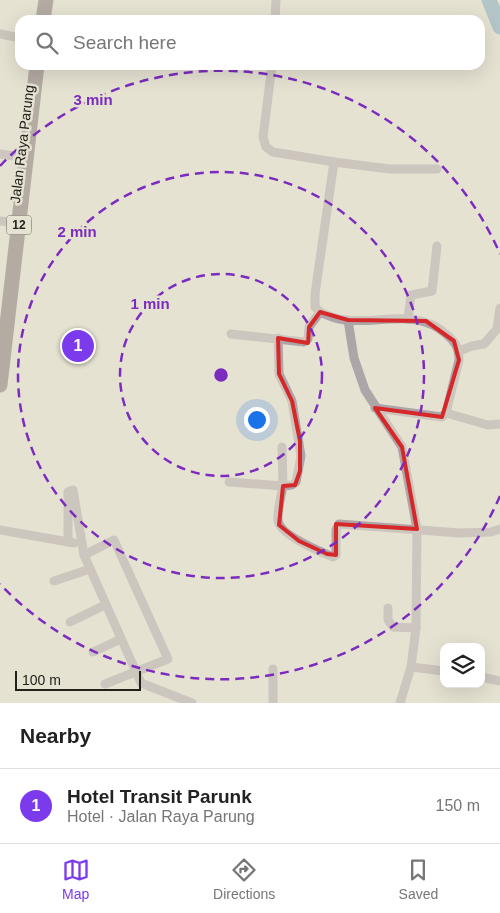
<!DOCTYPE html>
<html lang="en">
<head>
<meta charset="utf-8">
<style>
	body { margin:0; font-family:Helvetica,sans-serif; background:#f6f6f6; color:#222 }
	.controls { position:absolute; right:15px; bottom:15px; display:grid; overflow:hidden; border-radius:10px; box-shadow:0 5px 20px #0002 }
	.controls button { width:45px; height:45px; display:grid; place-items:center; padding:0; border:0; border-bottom:1px solid #e0e0e0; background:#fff; color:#222; font:25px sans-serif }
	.scale { position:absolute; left:15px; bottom:12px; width:126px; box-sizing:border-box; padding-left:5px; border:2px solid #21201a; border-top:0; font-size:14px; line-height:18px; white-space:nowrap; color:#21201a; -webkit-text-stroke:4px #e6e2d2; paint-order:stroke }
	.you { position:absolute; left:256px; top:419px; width:18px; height:18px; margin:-12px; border:4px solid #fff; border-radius:50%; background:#1a73e8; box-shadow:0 0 0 8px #1a73e833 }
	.badge { display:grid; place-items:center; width:32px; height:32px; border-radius:50%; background:#7c3aed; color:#fff; font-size:16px; font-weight:700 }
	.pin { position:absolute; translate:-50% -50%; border:2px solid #fff; box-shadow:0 1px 5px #0006 }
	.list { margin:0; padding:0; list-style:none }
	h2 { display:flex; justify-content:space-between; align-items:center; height:65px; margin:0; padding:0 20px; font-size:21px }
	h2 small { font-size:16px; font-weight:400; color:#767676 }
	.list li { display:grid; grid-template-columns:32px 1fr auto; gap:15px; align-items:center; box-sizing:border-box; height:75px; padding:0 20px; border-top:1px solid #e0e0e0 }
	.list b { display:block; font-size:19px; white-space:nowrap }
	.list p { margin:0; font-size:16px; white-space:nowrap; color:#767676 }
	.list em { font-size:16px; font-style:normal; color:#767676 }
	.icon { flex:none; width:28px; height:28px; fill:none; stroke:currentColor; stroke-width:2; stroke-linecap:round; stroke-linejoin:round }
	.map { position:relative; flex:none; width:500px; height:703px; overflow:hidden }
	.search { position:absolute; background:#fff; box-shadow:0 5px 20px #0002; left:15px; right:15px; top:15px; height:55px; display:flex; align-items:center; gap:12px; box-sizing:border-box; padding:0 18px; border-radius:15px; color:#767676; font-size:19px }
	.sheet { height:140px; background:#fff }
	nav { display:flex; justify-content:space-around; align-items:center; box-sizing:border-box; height:70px; border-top:1px solid #e0e0e0; background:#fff; font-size:14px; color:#767676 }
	nav a { display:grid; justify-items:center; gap:2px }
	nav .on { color:#7c3aed }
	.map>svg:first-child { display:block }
</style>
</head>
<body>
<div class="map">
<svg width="500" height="703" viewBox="0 0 500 703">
	<rect width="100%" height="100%" fill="#e6e2d2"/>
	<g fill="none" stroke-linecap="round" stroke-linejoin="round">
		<polyline stroke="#79a2ba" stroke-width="15" points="489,0 500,27"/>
		<g stroke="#ada5a7" stroke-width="9">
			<polyline points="275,20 276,0"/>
			<polyline points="0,34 20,38"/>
			<polyline points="272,65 263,137 266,147 273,152 334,162 315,294 315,307 320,312"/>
			<polyline points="0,154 21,157"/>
			<polyline points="334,162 390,169 437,169"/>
			<polyline points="0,221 19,223"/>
			<polyline points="408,319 411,295 432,291 437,246"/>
			<polyline points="348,320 354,358 365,390 402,447 417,529 416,628 411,667 400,703"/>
			<path d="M231,334L304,342L308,339L309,327L320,312C328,316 336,319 345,320C379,324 417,308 446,334C455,341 459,348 459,360L446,413L442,417L375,408"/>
			<path d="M278,338L279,374L292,401L301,456L296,482L292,485L283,486C281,497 277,510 278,521C280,535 321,552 333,557L336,555V530L339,524L460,533L491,532L500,529"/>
			<polyline points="459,351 472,346 484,344 497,329 500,308"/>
			<polyline points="446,413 488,425 500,424"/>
			<polyline points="229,482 283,486 282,447"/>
			<polyline points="0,530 74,543"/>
			<polyline points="68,542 68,492 73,490 84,555 141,683 192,703"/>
			<polyline points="84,555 114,540 168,659 105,684"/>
			<polyline points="54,581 90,569"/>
			<polyline points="388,608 388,620 393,627 416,628"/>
			<polyline points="70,622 105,605"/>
			<polyline points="93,652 121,639"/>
			<polyline points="411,667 444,671"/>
			<polyline points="481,677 500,681"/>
			<polyline points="273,703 273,669"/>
		</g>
		<g stroke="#78696c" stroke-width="15">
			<polyline points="43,20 46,0"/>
			<polyline points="0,385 37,65"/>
		</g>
	</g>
	<path d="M0 0H500V703H0ZM320,312L348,320L426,321L454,341L459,360L442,417L375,408L402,447L417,529L336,524V555L327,554L299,541L279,525L283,486L295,485L300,471V441L292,401L279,374L278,338L308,343L309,327Z" fill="#e6e2d2" fill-opacity=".55" fill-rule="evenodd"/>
	<path fill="none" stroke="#d62828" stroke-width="4" stroke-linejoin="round" d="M320,312L348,320L426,321L454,341L459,360L442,417L375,408L402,447L417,529L336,524V555L327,554L299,541L279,525L283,486L295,485L300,471V441L292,401L279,374L278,338L308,343L309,327Z"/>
	<g fill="none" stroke="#7b2cbf" stroke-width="2.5" stroke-dasharray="9 6">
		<circle cx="221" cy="375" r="101"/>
		<circle cx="221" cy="375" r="203"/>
		<path d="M500 496A304 304 0 0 1 0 584M0 166A304 304 0 0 1 500 254"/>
	</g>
	<g text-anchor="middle" stroke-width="5" stroke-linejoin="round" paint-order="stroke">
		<rect fill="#e6e2d2" stroke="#5c5a51" stroke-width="1" x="6.5" y="215.5" width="25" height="19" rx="4"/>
		<g font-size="12" font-weight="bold" fill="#21201a">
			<text x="19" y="229">12</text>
		</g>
		<g font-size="14" fill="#21201a" stroke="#e6e2d2">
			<text transform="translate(22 144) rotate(-83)" y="5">Jalan Raya Parung</text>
		</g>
	</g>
	<circle cx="221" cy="375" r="8" fill="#7b2cbf" stroke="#e6e2d2" stroke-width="2.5"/>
	<g font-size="15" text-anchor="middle" font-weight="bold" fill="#7b2cbf" stroke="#e6e2d2" stroke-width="5" stroke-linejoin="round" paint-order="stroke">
		<text x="93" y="105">3 min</text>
		<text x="77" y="237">2 min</text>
		<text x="150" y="309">1 min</text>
	</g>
</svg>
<div class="controls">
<button><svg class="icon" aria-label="layers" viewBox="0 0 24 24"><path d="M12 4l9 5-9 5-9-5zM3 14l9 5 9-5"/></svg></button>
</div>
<div class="scale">100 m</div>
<div class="you"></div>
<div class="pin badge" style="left:78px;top:346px">1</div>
<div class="search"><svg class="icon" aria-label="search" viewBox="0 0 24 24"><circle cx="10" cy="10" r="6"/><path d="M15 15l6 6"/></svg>Search here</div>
</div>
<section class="sheet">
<h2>Nearby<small></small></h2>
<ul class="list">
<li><span class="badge">1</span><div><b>Hotel Transit Parunk</b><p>Hotel · Jalan Raya Parung</p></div><em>150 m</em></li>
</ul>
</section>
<nav>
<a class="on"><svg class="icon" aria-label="map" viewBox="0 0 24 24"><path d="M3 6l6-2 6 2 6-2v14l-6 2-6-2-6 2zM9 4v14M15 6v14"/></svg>Map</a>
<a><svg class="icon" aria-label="directions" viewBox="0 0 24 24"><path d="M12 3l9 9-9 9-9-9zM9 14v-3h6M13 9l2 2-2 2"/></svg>Directions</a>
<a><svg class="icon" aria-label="saved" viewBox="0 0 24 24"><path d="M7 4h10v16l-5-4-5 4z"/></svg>Saved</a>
</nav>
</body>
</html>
